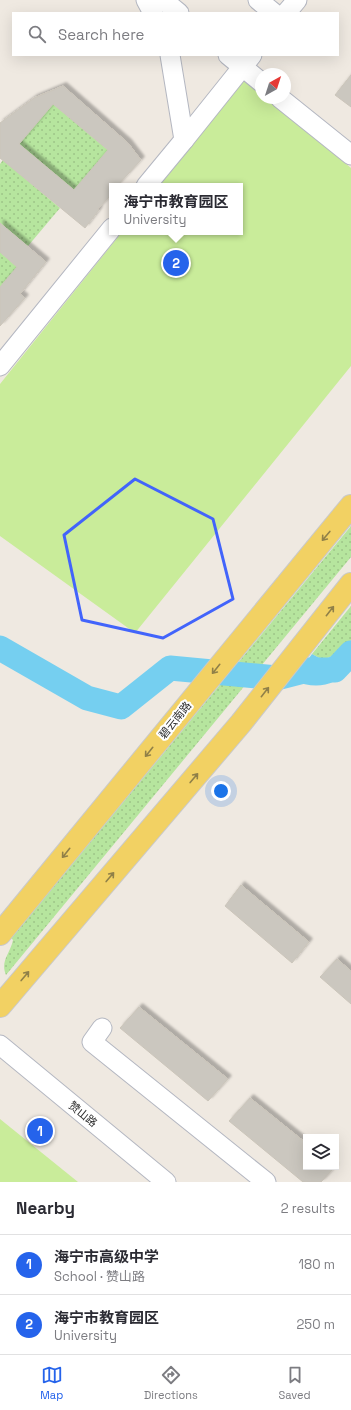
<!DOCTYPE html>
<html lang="en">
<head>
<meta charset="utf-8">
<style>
	body { margin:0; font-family:"Space Grotesk","Noto Sans SC",sans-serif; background:#f7f7f7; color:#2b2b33 }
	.controls { position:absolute; right:12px; bottom:12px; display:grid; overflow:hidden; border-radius:0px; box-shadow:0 4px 16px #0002 }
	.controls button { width:36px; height:36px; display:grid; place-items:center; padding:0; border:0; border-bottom:1px solid #e1e1e2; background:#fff; color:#2b2b33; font:20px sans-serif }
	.compass { position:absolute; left:255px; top:68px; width:36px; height:36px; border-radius:50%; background:#fff; box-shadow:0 4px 16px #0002; rotate:39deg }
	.you { position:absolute; left:221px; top:791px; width:14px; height:14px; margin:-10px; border:3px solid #fff; border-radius:50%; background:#1a73e8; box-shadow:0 0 0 6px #1a73e833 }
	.badge { display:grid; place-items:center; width:26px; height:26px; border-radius:50%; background:#2563eb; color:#fff; font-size:13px; font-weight:700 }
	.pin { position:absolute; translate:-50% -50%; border:2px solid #fff; box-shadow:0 1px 4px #0006 }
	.popup { position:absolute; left:109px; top:183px; width:134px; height:52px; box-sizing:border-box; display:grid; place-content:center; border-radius:0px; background:#fff; filter:drop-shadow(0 1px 3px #0005); font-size:13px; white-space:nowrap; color:#7c7c81 }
	.popup b { font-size:15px; color:#2b2b33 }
	.popup::after { content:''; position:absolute; left:50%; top:100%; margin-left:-8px; border:8px solid transparent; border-top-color:#fff }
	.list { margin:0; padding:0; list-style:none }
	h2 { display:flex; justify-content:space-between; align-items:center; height:52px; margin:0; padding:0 16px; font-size:17px }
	h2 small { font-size:13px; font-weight:400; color:#7c7c81 }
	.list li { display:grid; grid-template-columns:26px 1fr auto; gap:12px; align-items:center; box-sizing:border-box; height:60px; padding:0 16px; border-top:1px solid #e1e1e2 }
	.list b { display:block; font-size:15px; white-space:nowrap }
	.list p { margin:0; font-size:13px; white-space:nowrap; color:#7c7c81 }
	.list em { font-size:13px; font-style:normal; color:#7c7c81 }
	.icon { flex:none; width:22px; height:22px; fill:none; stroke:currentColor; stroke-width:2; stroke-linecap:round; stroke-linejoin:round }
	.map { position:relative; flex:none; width:351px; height:1182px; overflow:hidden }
	.search { position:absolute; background:#fff; box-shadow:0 4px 16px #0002; left:12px; right:12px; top:12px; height:44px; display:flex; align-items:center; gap:10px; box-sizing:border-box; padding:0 14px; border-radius:0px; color:#7c7c81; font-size:15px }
	.sheet { height:172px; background:#fff }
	nav { display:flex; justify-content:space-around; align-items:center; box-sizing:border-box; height:56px; border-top:1px solid #e1e1e2; background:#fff; font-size:11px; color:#7c7c81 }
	nav a { display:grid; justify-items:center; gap:2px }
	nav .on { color:#2563eb }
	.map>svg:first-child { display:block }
</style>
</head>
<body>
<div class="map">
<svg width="351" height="1182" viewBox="0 0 351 1182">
	<defs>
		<pattern id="green-dots" width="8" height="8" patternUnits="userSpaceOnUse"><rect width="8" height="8" fill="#b6e59e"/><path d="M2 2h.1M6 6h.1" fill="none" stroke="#9dc588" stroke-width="1.8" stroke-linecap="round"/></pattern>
		<filter id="shadow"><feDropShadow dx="3.5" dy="-3.5" stdDeviation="1" flood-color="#0004"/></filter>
	</defs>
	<rect width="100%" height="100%" fill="#efe9e1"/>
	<g fill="url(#green-dots)">
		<polygon points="53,104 108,150 74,190 19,144"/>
		<polygon points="3,160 60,208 28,246 0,223 0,164"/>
		<polygon points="0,252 17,267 0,287"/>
		<path d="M351,526V557L6,975C0,961 10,954 13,940L11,938Z"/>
		<polygon points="351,606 351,640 339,653 323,660 312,654"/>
	</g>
	<g fill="#c9ec9a">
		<polygon points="244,81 261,94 261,98 266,98 351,168 351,366 135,633 0,536 0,384 122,232 240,232 240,186 159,186"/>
		<polygon points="0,1119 78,1182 0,1182"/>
	</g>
	<path fill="#75cff0" d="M351,640V668C334,687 315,690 293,680L312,654L323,660L339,653Z"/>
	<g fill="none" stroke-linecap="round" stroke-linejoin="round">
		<polyline stroke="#75cff0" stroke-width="25" points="0,648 87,698 121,707 170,668 277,678 308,670 335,670 351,653"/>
	</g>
	<g fill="#cbc7bf" stroke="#cbc5ba" fill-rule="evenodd" filter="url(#shadow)">
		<polygon points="351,75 351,107 335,95"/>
		<path d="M63,86L128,143L141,160L117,186H112V194L98,209L99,210L85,228L0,158V123L34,98ZM53,104L108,150L74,190L19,144Z"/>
		<polygon points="0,223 46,262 20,294 25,298 0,326 0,287 17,267 0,252"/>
		<polygon points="241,885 309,942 292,963 225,906"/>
		<polygon points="337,959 351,971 351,1004 320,977"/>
		<polygon points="139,1007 228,1079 208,1101 120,1028"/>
		<polygon points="250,1098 306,1143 306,1167 335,1167 321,1182 303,1182 229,1121"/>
	</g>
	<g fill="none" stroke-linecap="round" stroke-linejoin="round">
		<g stroke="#b4b7c1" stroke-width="21">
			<g id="minor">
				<polyline points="146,0 153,13"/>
				<polyline points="163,0 179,13"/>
				<polyline points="258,0 274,13"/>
				<polyline points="286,13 297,0"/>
				<polyline points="228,55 261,82"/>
				<polyline points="280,98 351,155"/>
				<polyline points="184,140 252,55"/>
				<polyline points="146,186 184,140 170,55"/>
				<polyline points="0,366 112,228"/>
				<polyline points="102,1028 92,1042 266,1182"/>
				<polyline points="0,1045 166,1182"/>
			</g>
		</g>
		<g stroke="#c9c9c9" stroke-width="24">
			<g id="major">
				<polyline points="0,934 351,506"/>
				<polyline points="0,1006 241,723 351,584"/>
			</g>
		</g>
		<use href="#minor" stroke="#fff" stroke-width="19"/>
		<use href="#major" stroke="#f2d163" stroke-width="22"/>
	</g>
	<defs><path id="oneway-shaft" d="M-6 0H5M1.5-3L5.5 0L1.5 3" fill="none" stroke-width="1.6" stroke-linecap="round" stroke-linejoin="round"/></defs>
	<g stroke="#908048">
		<use href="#oneway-shaft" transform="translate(326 536) rotate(130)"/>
		<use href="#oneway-shaft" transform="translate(330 611) rotate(-52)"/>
		<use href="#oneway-shaft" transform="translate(216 669) rotate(129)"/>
		<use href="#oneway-shaft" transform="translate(265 692) rotate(-52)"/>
		<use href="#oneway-shaft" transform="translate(149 752) rotate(129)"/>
		<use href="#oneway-shaft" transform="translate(194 778) rotate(-50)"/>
		<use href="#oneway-shaft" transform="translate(66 853) rotate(129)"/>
		<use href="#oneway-shaft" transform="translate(110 877) rotate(-50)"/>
		<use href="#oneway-shaft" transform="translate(25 976) rotate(-50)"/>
	</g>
	<path fill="none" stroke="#4264fb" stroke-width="3" stroke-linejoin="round" d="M135,479L213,519L233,599L163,638L82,620L64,535Z"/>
	<g text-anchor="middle" stroke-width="4" stroke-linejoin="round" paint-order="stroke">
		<g font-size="11" fill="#2e2e2e" stroke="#fff">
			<text transform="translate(175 720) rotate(-51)" y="4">碧云南路</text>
			<text transform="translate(83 1114) rotate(39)" y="4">赞山路</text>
		</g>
	</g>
</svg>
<div class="controls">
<button><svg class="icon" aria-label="layers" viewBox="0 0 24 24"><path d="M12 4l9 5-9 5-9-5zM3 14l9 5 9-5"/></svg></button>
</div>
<svg class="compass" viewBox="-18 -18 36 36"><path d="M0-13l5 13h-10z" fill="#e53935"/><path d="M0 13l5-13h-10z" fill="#7c7c81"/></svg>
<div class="you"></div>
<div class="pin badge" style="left:40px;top:1131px">1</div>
<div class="pin badge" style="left:176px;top:263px">2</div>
<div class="popup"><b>海宁市教育园区</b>University</div>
<div class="search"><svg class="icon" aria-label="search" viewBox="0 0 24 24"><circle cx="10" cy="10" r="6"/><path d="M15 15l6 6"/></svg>Search here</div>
</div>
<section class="sheet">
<h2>Nearby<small>2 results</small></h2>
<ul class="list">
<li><span class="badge">1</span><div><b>海宁市高级中学</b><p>School · 赞山路</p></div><em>180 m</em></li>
<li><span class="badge">2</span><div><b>海宁市教育园区</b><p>University</p></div><em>250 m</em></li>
</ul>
</section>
<nav>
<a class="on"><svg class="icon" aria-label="map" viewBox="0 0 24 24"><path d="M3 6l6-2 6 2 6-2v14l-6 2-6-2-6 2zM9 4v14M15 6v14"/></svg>Map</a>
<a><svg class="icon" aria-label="directions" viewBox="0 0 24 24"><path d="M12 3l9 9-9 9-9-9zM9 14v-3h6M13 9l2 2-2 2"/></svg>Directions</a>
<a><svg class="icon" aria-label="saved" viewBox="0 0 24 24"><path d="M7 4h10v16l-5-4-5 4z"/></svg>Saved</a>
</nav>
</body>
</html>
